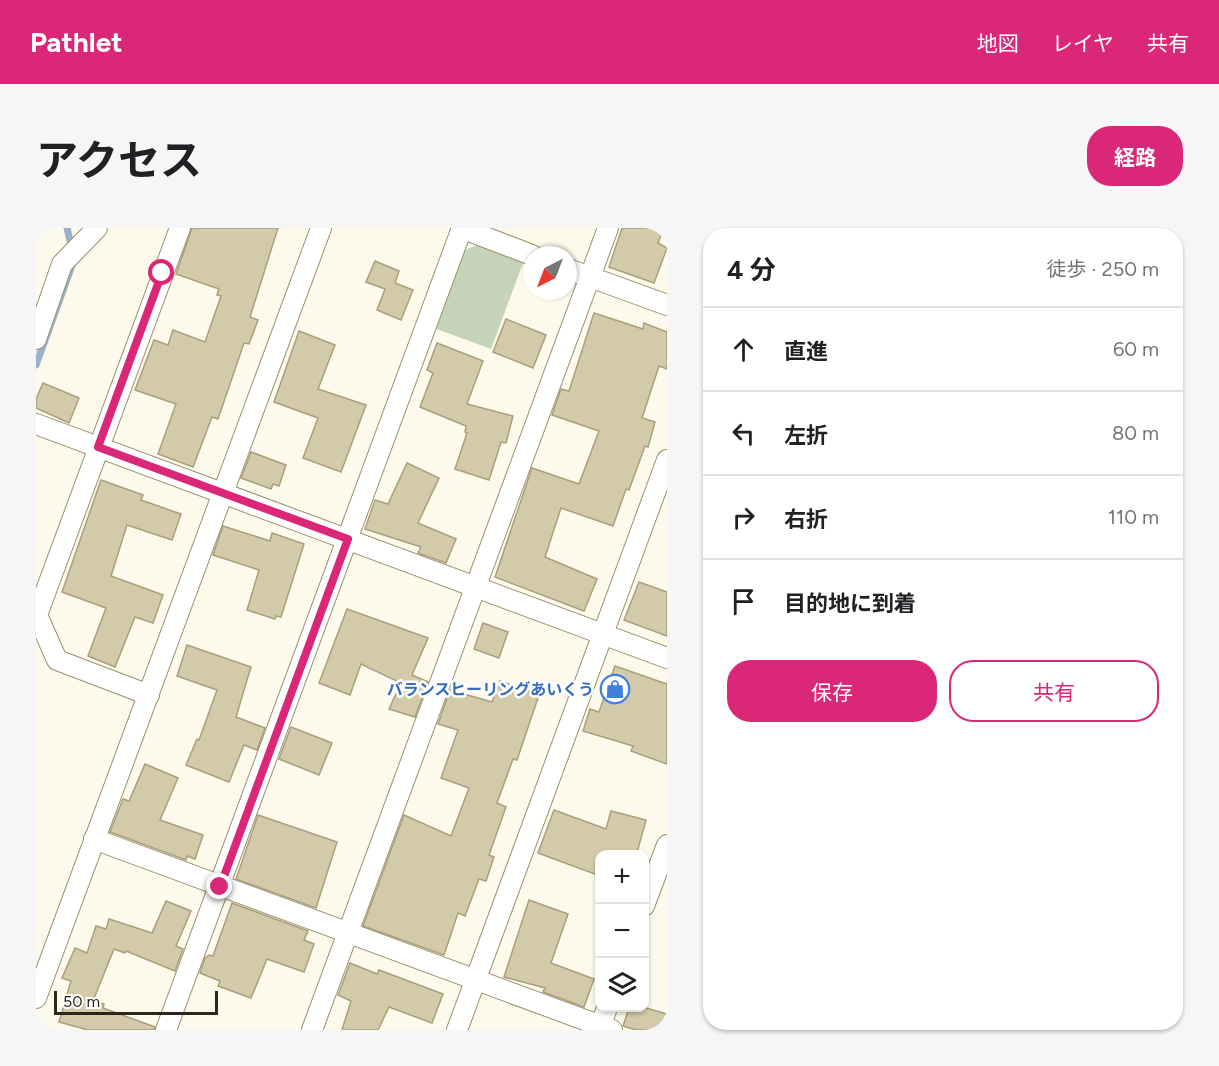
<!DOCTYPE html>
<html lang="ja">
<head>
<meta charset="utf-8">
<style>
	body { margin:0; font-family:Figtree,"Noto Sans JP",sans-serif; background:#f6f6f6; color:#202124 }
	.controls { position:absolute; right:18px; bottom:18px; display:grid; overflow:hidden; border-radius:12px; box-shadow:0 2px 4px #0004 }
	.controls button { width:54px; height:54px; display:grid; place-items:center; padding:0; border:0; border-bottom:2px solid #e0e0e0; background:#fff; color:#202124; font:30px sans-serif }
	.compass { position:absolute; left:487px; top:18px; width:54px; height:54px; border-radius:50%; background:#fff; box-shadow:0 2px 4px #0004; rotate:222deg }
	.scale { position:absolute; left:18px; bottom:15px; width:164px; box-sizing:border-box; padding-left:6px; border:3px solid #2b2619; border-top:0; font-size:16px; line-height:21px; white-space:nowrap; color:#2b2619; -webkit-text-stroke:4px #fff; paint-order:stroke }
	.stop { position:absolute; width:18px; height:18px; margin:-14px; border:4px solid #db2777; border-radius:50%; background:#fff }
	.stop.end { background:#db2777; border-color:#fff; box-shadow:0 2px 6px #0008 }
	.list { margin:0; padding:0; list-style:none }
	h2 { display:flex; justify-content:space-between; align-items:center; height:78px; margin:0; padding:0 24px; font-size:26px }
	h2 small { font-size:20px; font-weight:400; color:#757577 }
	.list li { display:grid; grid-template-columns:39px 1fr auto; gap:18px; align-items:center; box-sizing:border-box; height:84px; padding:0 24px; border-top:2px solid #e0e0e0 }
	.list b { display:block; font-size:22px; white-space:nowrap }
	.list em { font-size:20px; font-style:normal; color:#757577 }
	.actions { display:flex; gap:12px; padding:18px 24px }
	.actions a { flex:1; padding:14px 0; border:2px solid #db2777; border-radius:24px; text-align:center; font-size:21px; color:#db2777 }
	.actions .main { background:#db2777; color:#fff }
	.icon { flex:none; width:33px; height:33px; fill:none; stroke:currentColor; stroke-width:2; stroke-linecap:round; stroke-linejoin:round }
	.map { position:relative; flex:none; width:631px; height:802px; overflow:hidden; border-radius:24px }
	header { display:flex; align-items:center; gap:36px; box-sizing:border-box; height:84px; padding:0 30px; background:#db2777; color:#fff }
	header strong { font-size:28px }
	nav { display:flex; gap:33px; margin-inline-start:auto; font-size:21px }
	.intro { display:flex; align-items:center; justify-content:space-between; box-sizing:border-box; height:144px; padding:0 36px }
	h1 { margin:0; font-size:42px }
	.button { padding:15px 27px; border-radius:24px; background:#db2777; color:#fff; font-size:21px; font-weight:700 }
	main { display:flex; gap:36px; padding:0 36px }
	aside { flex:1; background:#fff; border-radius:24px; box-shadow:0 2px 4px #0004 }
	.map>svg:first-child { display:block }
</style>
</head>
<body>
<header>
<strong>Pathlet</strong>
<nav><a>地図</a><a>レイヤ</a><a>共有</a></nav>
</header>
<div class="intro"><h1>アクセス</h1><a class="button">経路</a></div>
<main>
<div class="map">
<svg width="631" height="802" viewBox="0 0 631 802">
	<rect width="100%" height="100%" fill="#fdf9eb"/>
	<polygon fill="#c5d4b8" points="441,17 487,35 455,121 398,100 427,23"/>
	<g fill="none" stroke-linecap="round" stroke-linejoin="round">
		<g stroke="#9bb1ca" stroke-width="7">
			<polyline points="31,0 36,21"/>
			<polyline points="0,137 38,32"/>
		</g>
	</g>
	<g fill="#d3caaa" stroke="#a99f7d" stroke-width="1.5">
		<polygon points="156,0 242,0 214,89 222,92 213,116 208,115 182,191 176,189 157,239 122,226 140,176 99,162 118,112 132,117 137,102 169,114 185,68 181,67 183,61 140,46"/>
		<polygon points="586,0 628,0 622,15 631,20 618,55 573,39"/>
		<polygon points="339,33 363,43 359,55 377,62 365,92 341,82 349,61 330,54"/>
		<polygon points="558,85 607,101 608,95 631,104 631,141 623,138 606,190 619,194 612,219 609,218 593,262 590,261 577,298 525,280 509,329 561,351 548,383 459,349 496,240 543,256 563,203 516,187 525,161 533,163"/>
		<polygon points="470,91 510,107 497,140 457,124"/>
		<polygon points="263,103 299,117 282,161 330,177 305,244 267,230 282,190 238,174"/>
		<polygon points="401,115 447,133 431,176 477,188 470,215 465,214 453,252 419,241 431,205 429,204 430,198 384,179 397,145 391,142"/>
		<polygon points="7,155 43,170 33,195 0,180 0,171"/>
		<polygon points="215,224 250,237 243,258 237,256 235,261 205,250"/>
		<polygon points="371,235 403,250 382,295 420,311 410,335 382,325 385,319 329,301 339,272 352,276"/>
		<polygon points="65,252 107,267 105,272 145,286 136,312 91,297 75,348 127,367 117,395 99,389 79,439 52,428 70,380 26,364"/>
		<polygon points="187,298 234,313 236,305 268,316 245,389 240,388 239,391 211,382 223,342 177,327"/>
		<polygon points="603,354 631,364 631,408 588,392"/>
		<polygon points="311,381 392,410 376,447 392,454 379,489 353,481 365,455 325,436 314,467 283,455"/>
		<polygon points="447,395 472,404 463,430 438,421"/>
		<polygon points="151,417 215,439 200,489 229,500 221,522 208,517 193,554 150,537 161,511 163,512 181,462 141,448"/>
		<polygon points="579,438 631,456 631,536 595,523 597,518 547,503 554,481 563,484"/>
		<polygon points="464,453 503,467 481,532 477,531 461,575 470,579 453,627 458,629 450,653 443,651 429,688 422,685 408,727 327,698 368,587 415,608 433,560 405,550 422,502 402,496 414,462 456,474"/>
		<polygon points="255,499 296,515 283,547 243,531"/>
		<polygon points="109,536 142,550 124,592 167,607 159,631 151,628 150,632 74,604 87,571 93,573"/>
		<polygon points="518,582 570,601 575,583 610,592 602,621 599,627 564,627 564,648 502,625"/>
		<polygon points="222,587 301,614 280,680 200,651"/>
		<polygon points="493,672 532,686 515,735 558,751 548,779 507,764 509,760 468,749"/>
		<polygon points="130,673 155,683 140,718 147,721 139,743 90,723 89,725 78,721 57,773 68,776 67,780 119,799 118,802 52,802 23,794 35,753 26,750 39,720 51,725 60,698 70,701 73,691 116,705"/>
		<polygon points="196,675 272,703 268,712 278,716 268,744 231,731 215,770 182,758 184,753 164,745 169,730 173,727 177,728"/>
		<polygon points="314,735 341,746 343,742 407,766 396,795 353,779 342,802 306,802 315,773 302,767"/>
		<polygon points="593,780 610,780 631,786 626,802 600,802 587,798"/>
	</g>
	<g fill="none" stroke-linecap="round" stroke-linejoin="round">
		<g stroke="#9a906e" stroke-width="22">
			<g id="minor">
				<polyline points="425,0 496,27"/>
				<polyline points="532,41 631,77"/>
				<polyline points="0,111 26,36 61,0"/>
				<polyline points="0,196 631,430"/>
				<polyline points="113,467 21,432 1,387 144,0"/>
				<polyline points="58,611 576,802"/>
				<polyline points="608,678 631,617"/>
				<polyline points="0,770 285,0"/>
				<polyline points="130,802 426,0"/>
				<polyline points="276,802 572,0"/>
				<polyline points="421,802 631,232"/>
				<polyline points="563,802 571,780"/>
			</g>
		</g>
		<use href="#minor" stroke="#fff" stroke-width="20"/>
	</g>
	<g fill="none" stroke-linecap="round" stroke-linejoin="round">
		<polyline stroke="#db2777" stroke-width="8" points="126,45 62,219 312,311 184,659"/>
	</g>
	<defs>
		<g id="shop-ring" transform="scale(1.5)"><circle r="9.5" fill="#fff" stroke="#3f7fe0" stroke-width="1.5"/><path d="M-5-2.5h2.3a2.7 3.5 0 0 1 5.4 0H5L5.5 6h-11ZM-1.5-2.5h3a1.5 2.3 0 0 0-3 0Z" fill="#3f7fe0"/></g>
	</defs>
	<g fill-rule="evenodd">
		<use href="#shop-ring" x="579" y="461"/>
	</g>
	<g text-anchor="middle" stroke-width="5" stroke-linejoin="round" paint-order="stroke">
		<g font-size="16" font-weight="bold" fill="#366cbe" stroke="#fff" text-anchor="end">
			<text x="558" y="467">バランスヒーリングあいくう</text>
		</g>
	</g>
</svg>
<div class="controls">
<button>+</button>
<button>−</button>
<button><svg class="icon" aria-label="layers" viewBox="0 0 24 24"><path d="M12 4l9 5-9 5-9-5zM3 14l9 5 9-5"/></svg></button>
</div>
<svg class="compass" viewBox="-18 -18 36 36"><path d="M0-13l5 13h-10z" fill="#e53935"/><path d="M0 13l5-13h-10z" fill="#757577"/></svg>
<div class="scale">50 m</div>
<div class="stop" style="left:126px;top:45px"></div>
<div class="stop end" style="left:184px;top:659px"></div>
</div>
<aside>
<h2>4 分<small>徒歩 · 250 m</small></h2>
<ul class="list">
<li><svg class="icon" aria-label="ahead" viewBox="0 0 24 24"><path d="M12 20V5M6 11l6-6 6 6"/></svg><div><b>直進</b></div><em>60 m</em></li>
<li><svg class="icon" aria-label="left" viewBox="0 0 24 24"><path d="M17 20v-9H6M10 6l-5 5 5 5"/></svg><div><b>左折</b></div><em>80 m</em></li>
<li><svg class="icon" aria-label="right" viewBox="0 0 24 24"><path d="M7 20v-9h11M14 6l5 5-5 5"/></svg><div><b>右折</b></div><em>110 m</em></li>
<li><svg class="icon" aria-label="arrive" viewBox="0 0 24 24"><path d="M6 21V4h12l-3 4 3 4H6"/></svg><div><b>目的地に到着</b></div></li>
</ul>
<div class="actions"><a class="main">保存</a><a>共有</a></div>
</aside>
</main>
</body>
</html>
